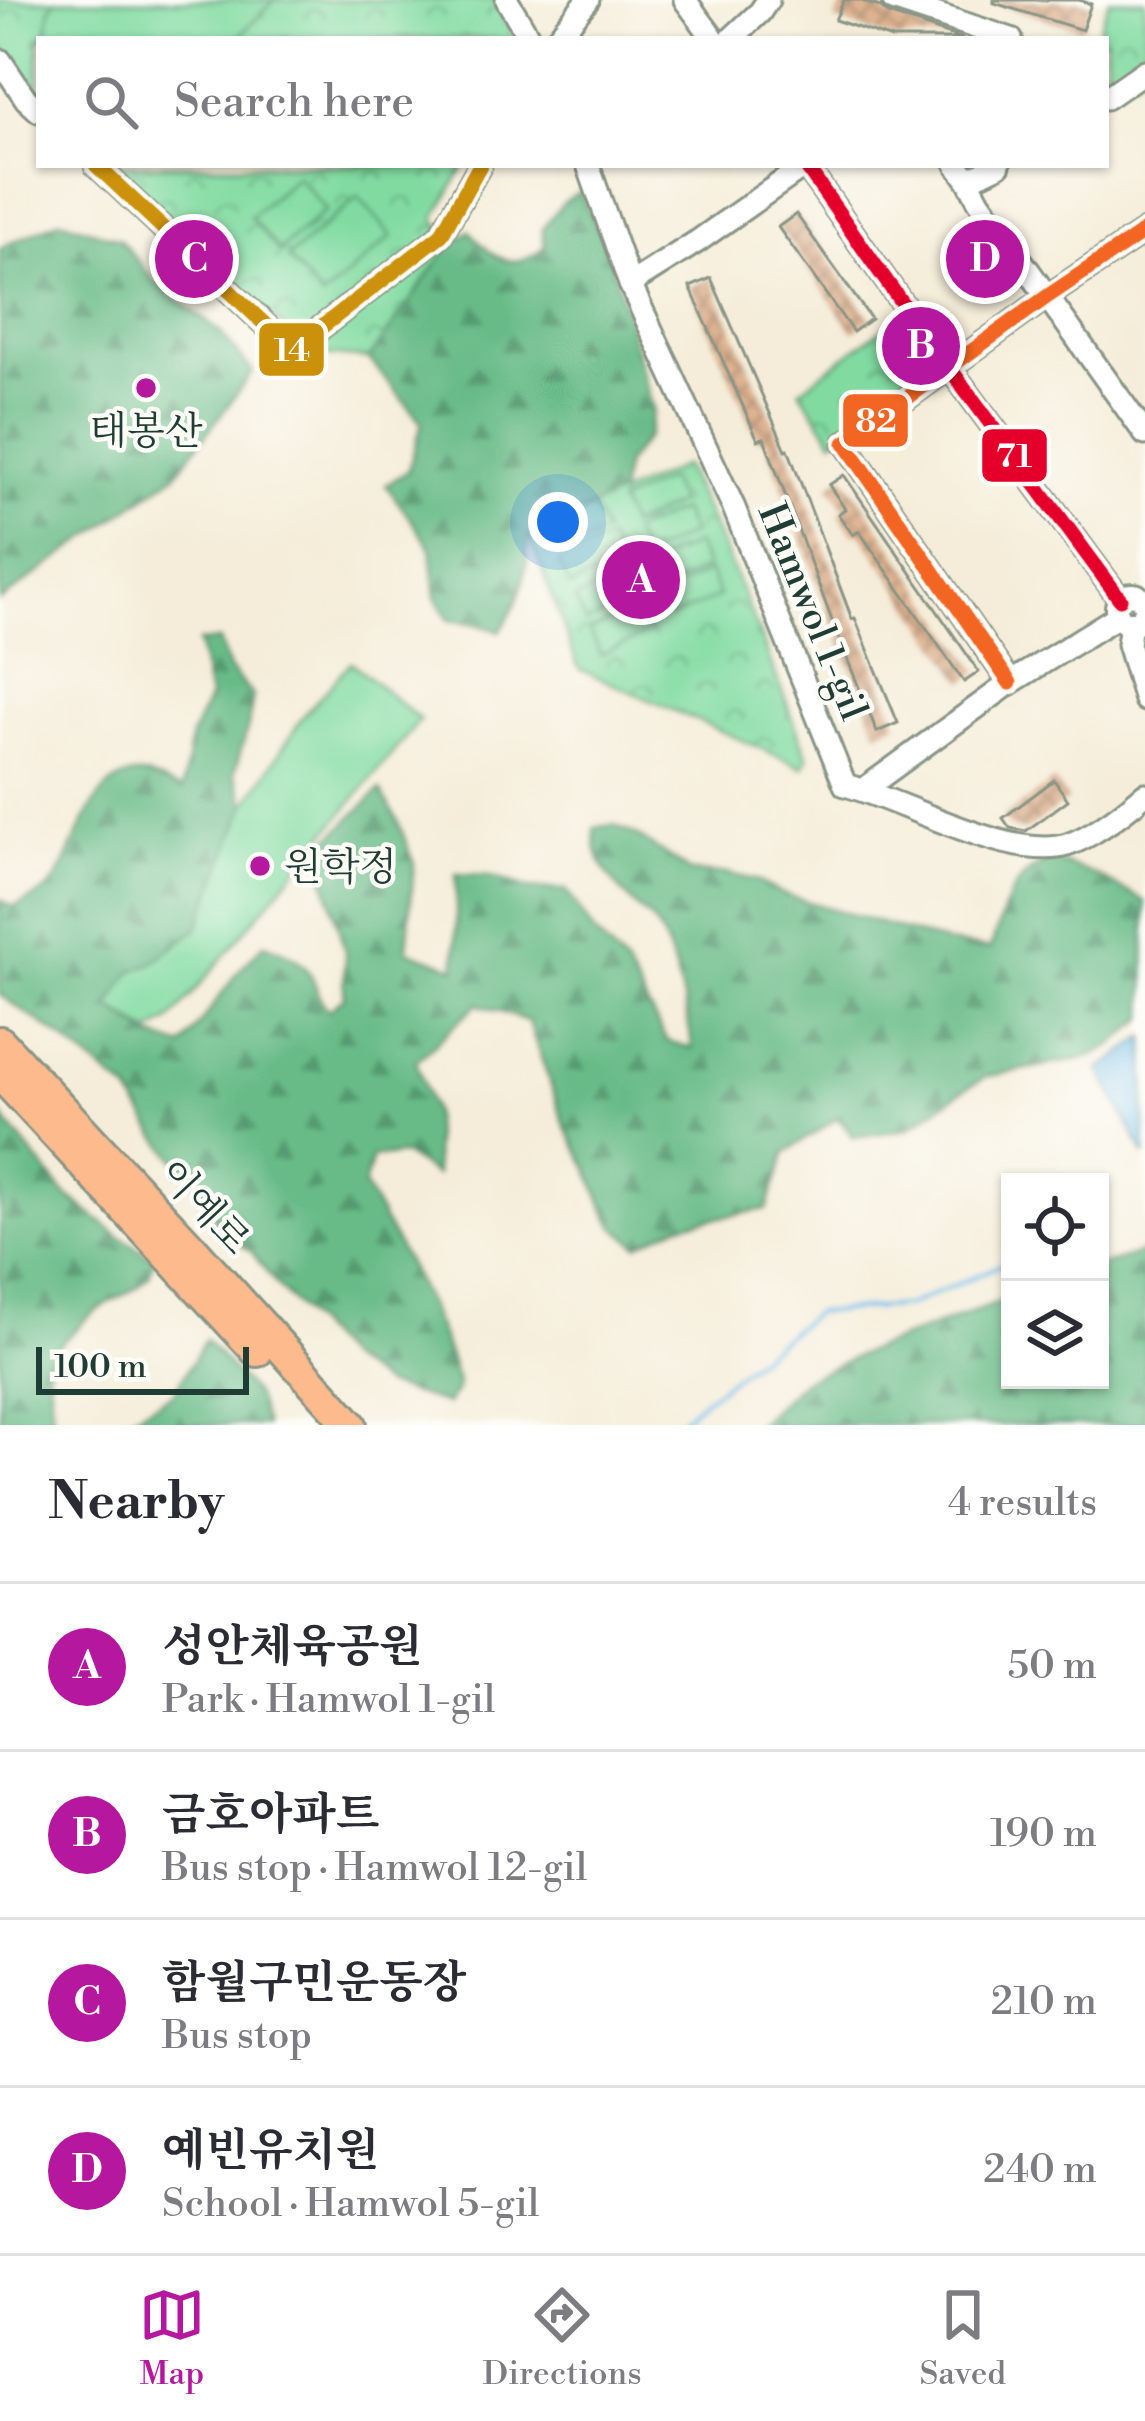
<!DOCTYPE html>
<html lang="en">
<head>
<meta charset="utf-8">
<style>
	body { margin:0; font-family:"Libre Bodoni","Noto Serif KR",serif; background:#f2f2f3; color:#2b2b33 }
	.controls { position:absolute; right:36px; bottom:36px; display:grid; overflow:hidden; border-radius:0px; box-shadow:0 3px 9px #0004 }
	.controls button { width:108px; height:108px; display:grid; place-items:center; padding:0; border:0; border-bottom:3px solid #e1e1e2; background:#fff; color:#2b2b33; font:60px sans-serif }
	.scale { position:absolute; left:36px; bottom:30px; width:213px; box-sizing:border-box; padding-left:12px; border:6px solid #1f3d34; border-top:0; font-size:33px; line-height:42px; white-space:nowrap; color:#1f3d34; -webkit-text-stroke:9px #fdfcf7; paint-order:stroke }
	.you { position:absolute; left:558px; top:522px; width:42px; height:42px; margin:-30px; border:9px solid #fff; border-radius:50%; background:#1a73e8; box-shadow:0 0 0 18px #1a73e833 }
	.badge { display:grid; place-items:center; width:78px; height:78px; border-radius:50%; background:#b5179e; color:#fff; font-size:39px; font-weight:700 }
	.pin { position:absolute; translate:-50% -50%; border:6px solid #fff; box-shadow:0 3px 12px #0006 }
	.list { margin:0; padding:0; list-style:none }
	h2 { display:flex; justify-content:space-between; align-items:center; height:156px; margin:0; padding:0 48px; font-size:51px }
	h2 small { font-size:39px; font-weight:400; color:#7c7c81 }
	.list li { display:grid; grid-template-columns:78px 1fr auto; gap:36px; align-items:center; box-sizing:border-box; height:168px; padding:0 48px; border-top:3px solid #e1e1e2 }
	.list b { display:block; font-size:45px; white-space:nowrap }
	.list p { margin:0; font-size:39px; white-space:nowrap; color:#7c7c81 }
	.list em { font-size:39px; font-style:normal; color:#7c7c81 }
	.icon { flex:none; width:66px; height:66px; fill:none; stroke:currentColor; stroke-width:2; stroke-linecap:round; stroke-linejoin:round }
	.map { position:relative; flex:none; width:1145px; height:1425px; overflow:hidden }
	.search { position:absolute; background:#fff; box-shadow:0 3px 9px #0004; left:36px; right:36px; top:36px; height:132px; display:flex; align-items:center; gap:30px; box-sizing:border-box; padding:0 42px; border-radius:0px; color:#7c7c81; font-size:45px }
	.sheet { height:828px; background:#fff }
	nav { display:flex; justify-content:space-around; align-items:center; box-sizing:border-box; height:168px; border-top:3px solid #e1e1e2; background:#fff; font-size:33px; color:#7c7c81 }
	nav a { display:grid; justify-items:center; gap:6px }
	nav .on { color:#b5179e }
	.map>svg:first-child { display:block }
</style>
</head>
<body>
<div class="map">
<svg width="1145" height="1425" viewBox="0 0 1145 1425">
	<defs>
		<pattern id="forest-firs" width="22" height="20" patternUnits="userSpaceOnUse" patternTransform="scale(3)"><rect width="22" height="20" fill="#68bb87"/><path d="M5 1l3.5 6h-7zM16 11l3.5 6h-7z" fill="#55996f"/></pattern>
		<pattern id="park-crowns" width="20" height="18" patternUnits="userSpaceOnUse" patternTransform="scale(3)"><rect width="20" height="18" fill="#81dba1"/><path d="M2 6a3 3 0 1 1 6 0M12 15a3 3 0 1 1 6 0" fill="none" stroke="#69b384"/></pattern>
		<pattern id="building-cross-hatch" width="8" height="8" patternUnits="userSpaceOnUse" patternTransform="scale(3)"><rect width="8" height="8" fill="#deb392"/><path d="M0 0l8 8M0 8l8-8" fill="none" stroke="#b39378"/></pattern>
	</defs>
	<rect width="100%" height="100%" fill="#fdfcf7"/>
	<filter id="ink" filterUnits="userSpaceOnUse"><feTurbulence type="fractalNoise" baseFrequency=".00833" numOctaves="2"/><feDisplacementMap in="SourceGraphic" scale="24" xChannelSelector="R" yChannelSelector="G"/><feConvolveMatrix kernelMatrix="1 2 1 2 8 2 1 2 1" color-interpolation-filters="sRGB"/></filter>
	<filter id="wash" filterUnits="userSpaceOnUse"><feTurbulence type="fractalNoise" baseFrequency=".004" numOctaves="4" result="noise"/><feDisplacementMap in="SourceGraphic" scale="48" xChannelSelector="R" yChannelSelector="G"/><feGaussianBlur stdDeviation="2.7" result="paint"/><feColorMatrix in="noise" values="0 0 0 0 0 0 0 0 0 0 0 0 0 0 0 0 0 1.4 0 .05"/><feComposite in="paint" operator="in"/></filter>
	<g filter="url(#wash)">
		<rect width="100%" height="100%" fill="#f5edd9"/>
		<g fill="url(#forest-firs)" stroke="#447c5e" stroke-width="3">
			<path d="M580,192L603,240L618,284L653,409L648,436L626,463L619,494L529,534C527,570 522,601 500,631L472,623L449,620L436,598L431,548L386,485L408,471L422,423L369,359L451,243L470,231C491,258 516,275 545,246L542,229L563,203Z"/>
			<polygon points="60,220 120,239 154,281 219,331 253,372 176,474 0,601 0,248"/>
			<path d="M219,641L229,669L253,696L248,727L234,773L246,805L198,928L153,963L131,972L111,1008L151,1036L183,1047L237,973L264,944C285,951 306,960 314,982C319,995 319,1000 329,1010L344,997L345,951L317,851L380,790L397,819L414,863L407,950L456,968V874L489,876L529,889L566,890L595,934L625,965L667,1041L692,1048C690,1020 673,954 658,929C653,921 645,914 638,908C612,883 593,864 595,827L614,825L636,835L690,872L729,874L755,880L782,894L947,943L990,949C1007,906 1007,878 1053,859L1095,875L1145,901V1018L1112,1046L1091,1057L989,1076L971,1085L907,1129L854,1137L838,1118L786,1152L767,1209L681,1224L638,1245L614,1226L603,1205L588,1168L566,1128L528,1021L477,1004L416,1062L433,1112L435,1175L404,1155L372,1157L364,1186C401,1251 439,1315 458,1387L447,1404L384,1385L345,1359L276,1284L251,1251L219,1231L206,1199L156,1134L129,1092L54,1032L0,995V900L14,907C27,900 46,894 54,882C76,852 91,774 138,775C152,775 169,785 182,790L191,737L209,697L198,642Z"/>
			<polygon points="0,1114 65,1194 119,1236 154,1258 149,1276 137,1287 94,1312 55,1349 48,1370 53,1416 67,1425 0,1425"/>
			<polygon points="1145,1251 1145,1425 756,1425 804,1380 861,1354 1010,1298 1010,1380 1100,1380 1100,1266"/>
			<polygon points="205,1340 256,1396 265,1425 116,1425 174,1393"/>
		</g>
		<g fill="url(#park-crowns)" stroke="#508c6a" stroke-width="3">
			<polygon points="0,0 55,0 50,9 46,39 39,39 39,97 29,87 0,43"/>
			<polygon points="275,0 494,0 516,39 236,39"/>
			<polygon points="1109,0 1145,0 1145,71 1133,79 1106,70 1106,39 1096,39"/>
			<polygon points="108,165 465,165 435,218 451,243 369,359 323,355 305,333 293,337"/>
			<polygon points="898,317 931,362 929,372 833,440 800,390"/>
			<path d="M684,466C732,561 770,660 808,758L803,767L579,669L529,534Z"/>
		</g>
		<g fill="#81dba1" stroke="#508c6a" stroke-width="3">
			<polygon points="55,0 275,0 236,39 46,39 50,9"/>
			<polygon points="297,176 326,210 279,251 250,217"/>
			<polygon points="358,197 392,236 322,298 288,258"/>
			<polygon points="668,479 679,503 630,526 619,502"/>
			<polygon points="593,509 604,533 555,556 544,532"/>
			<polygon points="681,510 692,534 643,556 632,532"/>
			<polygon points="608,540 619,564 570,587 559,563"/>
			<polygon points="696,544 707,568 658,590 647,566"/>
			<polygon points="709,572 719,596 670,618 660,595"/>
			<polygon points="624,577 635,601 586,623 575,599"/>
			<polygon points="639,608 650,632 601,655 590,631"/>
			<polygon points="351,662 420,720 171,1020 150,1033 110,1007 131,972 153,963 198,928 246,805 304,715"/>
		</g>
		<polygon fill="#70bbe9" stroke="#487c8e" stroke-width="3" points="1145,1037 1145,1156 1100,1070"/>
		<g fill="none" stroke-linecap="round" stroke-linejoin="round">
			<polyline stroke="#70bbe9" stroke-width="4.5" points="676,1425 689,1412 814,1313 907,1306 1010,1261"/>
		</g>
		<g id="blocks">
			<g fill="url(#building-cross-hatch)">
				<polygon points="844,0 859,0 880,7 888,14 963,39 892,39 835,20"/>
				<polygon points="994,0 1079,0 1091,4 1082,30 994,3"/>
				<polygon points="796,214 871,319 853,332 778,227"/>
				<polygon points="711,278 786,450 788,449 852,619 855,618 898,723 877,732 834,626 764,438 758,440 690,287"/>
				<polygon points="844,475 979,672 964,682 859,531 853,535 838,514 845,509 829,485"/>
				<polygon points="1054,780 1068,800 1026,831 1010,828 1003,818"/>
			</g>
		</g>
	</g>
	<g filter="url(#ink)">
		<use href="#blocks" fill-opacity="0" stroke="#8a9586" stroke-width="3"/>
		<g fill="none" stroke-linecap="round" stroke-linejoin="round">
			<g stroke="#8a9586" stroke-width="27">
				<g id="minor">
					<polyline points="507,0 530,39"/>
					<polyline points="685,0 714,39"/>
					<polyline points="893,0 1011,39"/>
					<polyline points="556,39 588,0"/>
					<polyline points="731,39 760,12 768,0"/>
					<polyline points="0,60 26,99 39,111"/>
					<polyline points="1106,98 1145,71"/>
					<polyline points="96,165 292,350 441,235 480,165"/>
					<path d="M588,165L630,284L734,508L845,785C902,800 1011,862 1067,845C1094,836 1124,812 1145,794"/>
					<polyline points="805,165 906,309 1120,599"/>
					<polyline points="957,165 968,180 979,201 1145,434"/>
					<polyline points="968,180 999,165"/>
					<polyline points="630,284 698,241 806,165"/>
					<path d="M1145,604L1137,595C1117,591 1109,611 1125,623L1138,622L1145,614"/>
					<polyline points="1131,624 1128,644 1145,700"/>
					<polyline points="1010,683 845,443 1048,296 1145,231"/>
					<polyline points="863,790 1010,683 1118,616"/>
				</g>
			</g>
			<g stroke="#8a9586" stroke-width="36">
				<g id="highway">
					<polyline points="0,1042 197,1254 351,1425"/>
					<polyline points="0,1074 257,1351"/>
				</g>
			</g>
			<use href="#minor" stroke="#fff" stroke-width="21"/>
			<use href="#highway" stroke="#fcba8d" stroke-width="30"/>
			<g stroke="#fdfcf7" stroke-width="24">
				<polyline id="bus-1" points="805,165 906,309 1120,599"/>
			</g>
			<g stroke="#fdfcf7" stroke-width="24">
				<polyline id="bus-2" points="96,165 292,350 441,235 480,165"/>
			</g>
			<g stroke="#fdfcf7" stroke-width="24">
				<polyline id="bus-3" points="1010,683 845,443 1048,296 1145,231"/>
			</g>
			<use href="#bus-1" stroke="#e4002b" stroke-width="15"/>
			<use href="#bus-2" stroke="#cc910a" stroke-width="15"/>
			<use href="#bus-3" stroke="#f26522" stroke-width="15"/>
		</g>
	</g>
	<g fill="#b5179e" stroke="#fdfcf7" stroke-width="4.5">
		<circle cx="146" cy="388" r="12"/>
		<circle cx="260" cy="866" r="12"/>
	</g>
	<g text-anchor="middle" stroke-width="9" stroke-linejoin="round" paint-order="stroke">
		<g font-size="39" fill="#1f3d34" stroke="#fdfcf7">
			<text x="146" y="444">태봉산</text>
			<text x="284" y="880" text-anchor="start">원학정</text>
		</g>
		<g font-size="39" fill="#1f3d34" stroke="#fdfcf7">
			<text transform="translate(814 611) rotate(68)" y="14">Hamwol 1-gil</text>
			<text transform="translate(205 1206) rotate(47)" y="14">이예로</text>
		</g>
	</g>
	<g stroke="#fdfcf7" stroke-width="4.5">
		<rect x="257" y="321" width="69" height="57" rx="12" fill="#cc910a"/>
		<rect x="841" y="392" width="69" height="57" rx="12" fill="#f26522"/>
		<rect x="980" y="427" width="69" height="57" rx="12" fill="#e4002b"/>
	</g>
	<g font-size="33" text-anchor="middle" font-weight="bold" fill="#fff">
		<text x="292" y="361">14</text>
		<text x="876" y="432">82</text>
		<text x="1014" y="467">71</text>
	</g>
</svg>
<div class="controls">
<button><svg class="icon" aria-label="locate" viewBox="0 0 24 24"><circle cx="12" cy="12" r="6"/><path d="M12 2v4M12 18v4M2 12h4M18 12h4"/></svg></button>
<button><svg class="icon" aria-label="layers" viewBox="0 0 24 24"><path d="M12 4l9 5-9 5-9-5zM3 14l9 5 9-5"/></svg></button>
</div>
<div class="scale">100 m</div>
<div class="you"></div>
<div class="pin badge" style="left:641px;top:580px">A</div>
<div class="pin badge" style="left:921px;top:346px">B</div>
<div class="pin badge" style="left:194px;top:259px">C</div>
<div class="pin badge" style="left:985px;top:259px">D</div>
<div class="search"><svg class="icon" aria-label="search" viewBox="0 0 24 24"><circle cx="10" cy="10" r="6"/><path d="M15 15l6 6"/></svg>Search here</div>
</div>
<section class="sheet">
<h2>Nearby<small>4 results</small></h2>
<ul class="list">
<li><span class="badge">A</span><div><b>성안체육공원</b><p>Park · Hamwol 1-gil</p></div><em>50 m</em></li>
<li><span class="badge">B</span><div><b>금호아파트</b><p>Bus stop · Hamwol 12-gil</p></div><em>190 m</em></li>
<li><span class="badge">C</span><div><b>함월구민운동장</b><p>Bus stop</p></div><em>210 m</em></li>
<li><span class="badge">D</span><div><b>예빈유치원</b><p>School · Hamwol 5-gil</p></div><em>240 m</em></li>
</ul>
</section>
<nav>
<a class="on"><svg class="icon" aria-label="map" viewBox="0 0 24 24"><path d="M3 6l6-2 6 2 6-2v14l-6 2-6-2-6 2zM9 4v14M15 6v14"/></svg>Map</a>
<a><svg class="icon" aria-label="directions" viewBox="0 0 24 24"><path d="M12 3l9 9-9 9-9-9zM9 14v-3h6M13 9l2 2-2 2"/></svg>Directions</a>
<a><svg class="icon" aria-label="saved" viewBox="0 0 24 24"><path d="M7 4h10v16l-5-4-5 4z"/></svg>Saved</a>
</nav>
</body>
</html>
